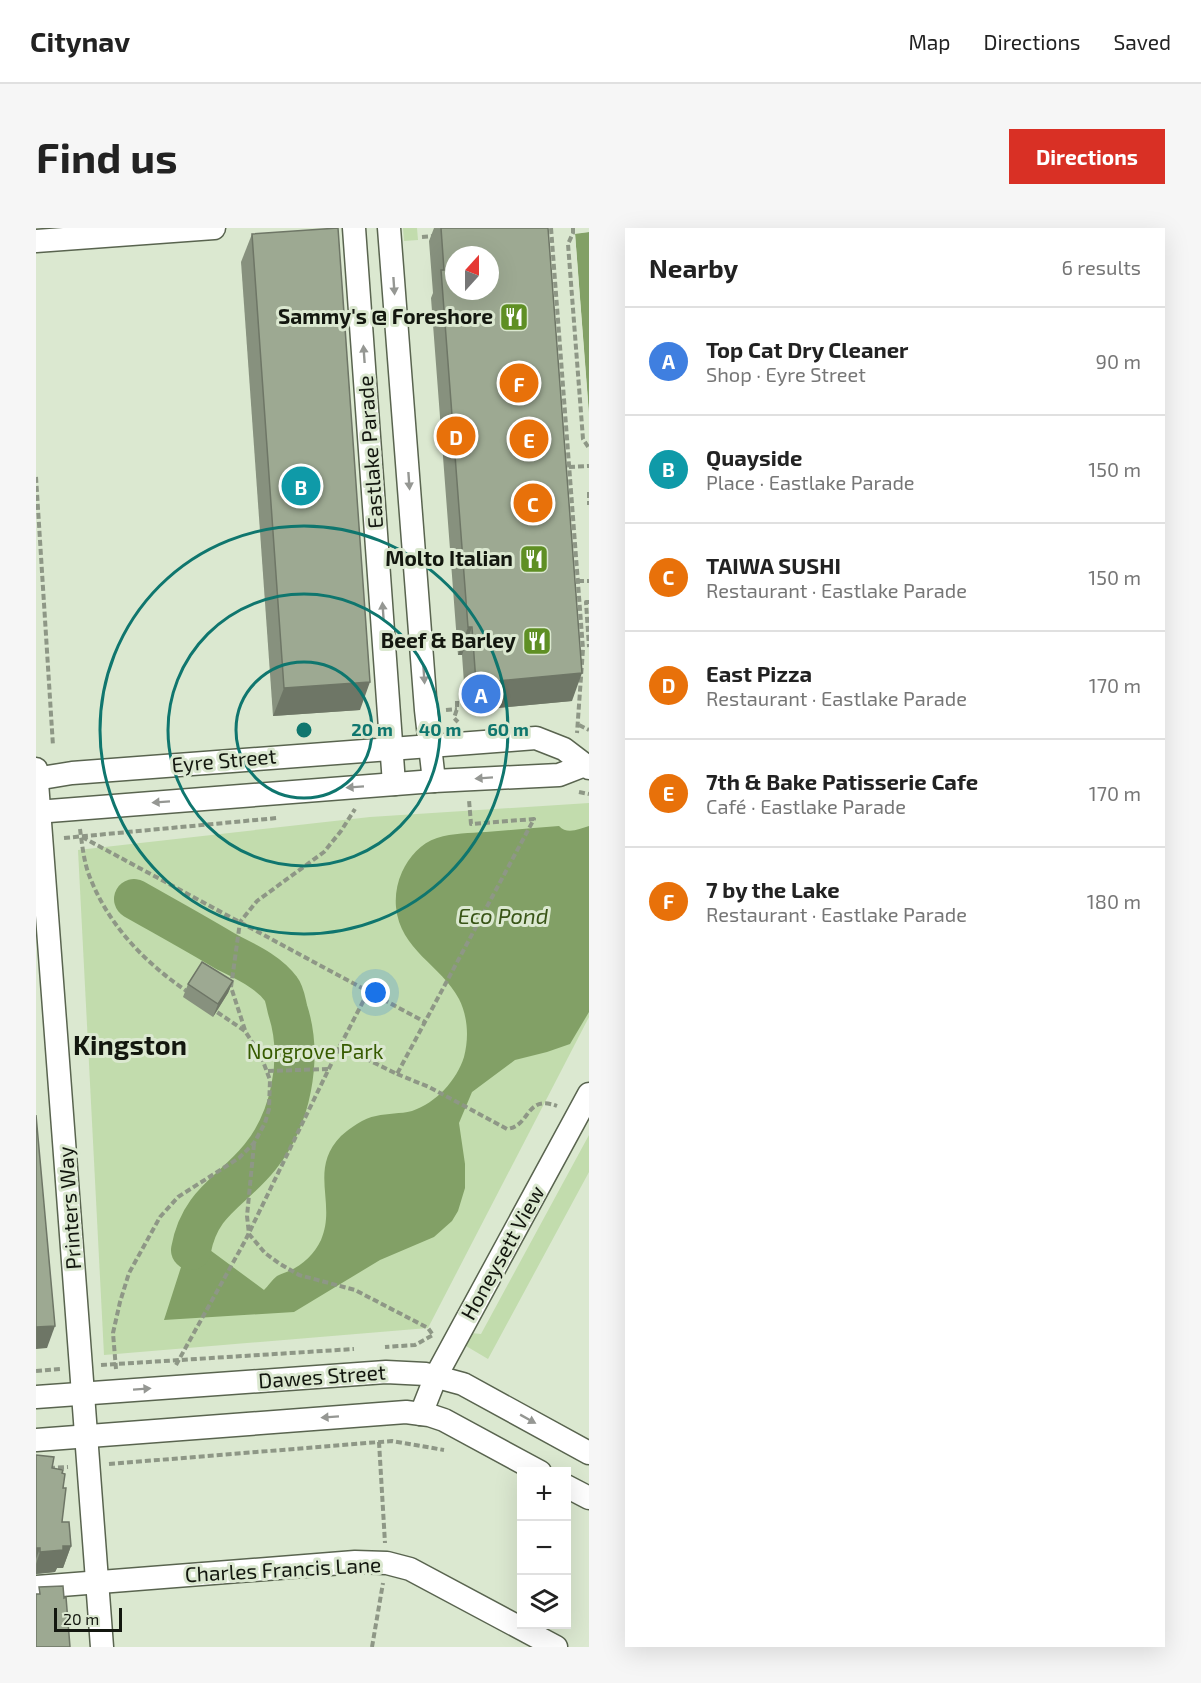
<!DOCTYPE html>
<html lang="en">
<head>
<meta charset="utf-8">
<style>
	body { margin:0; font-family:"Exo 2",sans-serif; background:#f6f6f6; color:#222 }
	.controls { position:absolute; right:18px; bottom:18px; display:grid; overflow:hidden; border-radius:0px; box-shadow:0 6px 24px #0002 }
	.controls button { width:54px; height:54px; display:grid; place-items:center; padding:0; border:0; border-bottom:2px solid #e0e0e0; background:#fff; color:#222; font:30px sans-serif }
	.compass { position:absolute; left:409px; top:18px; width:54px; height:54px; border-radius:50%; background:#fff; box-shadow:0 6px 24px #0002; rotate:21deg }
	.scale { position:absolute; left:18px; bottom:15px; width:68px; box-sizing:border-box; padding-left:6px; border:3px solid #13170f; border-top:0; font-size:16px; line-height:21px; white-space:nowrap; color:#13170f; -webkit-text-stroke:4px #dbe8d0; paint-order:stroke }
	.you { position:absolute; left:340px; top:765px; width:21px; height:21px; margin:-15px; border:4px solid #fff; border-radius:50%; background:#1a73e8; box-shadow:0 0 0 9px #1a73e833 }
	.badge { display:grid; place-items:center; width:39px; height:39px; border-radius:50%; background:#d93025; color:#fff; font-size:20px; font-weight:700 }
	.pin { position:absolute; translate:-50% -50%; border:3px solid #fff; box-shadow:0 2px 6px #0006 }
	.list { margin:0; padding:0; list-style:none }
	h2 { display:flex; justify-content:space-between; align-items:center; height:78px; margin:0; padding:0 24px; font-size:26px }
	h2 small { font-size:20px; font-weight:400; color:#767676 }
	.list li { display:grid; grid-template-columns:39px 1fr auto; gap:18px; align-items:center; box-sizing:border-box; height:108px; padding:0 24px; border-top:2px solid #e0e0e0 }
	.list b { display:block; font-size:22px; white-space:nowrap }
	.list p { margin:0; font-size:20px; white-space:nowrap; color:#767676 }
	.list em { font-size:20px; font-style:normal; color:#767676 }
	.icon { flex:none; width:33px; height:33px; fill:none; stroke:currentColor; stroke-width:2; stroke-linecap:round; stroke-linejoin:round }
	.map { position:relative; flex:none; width:553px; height:1419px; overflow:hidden; border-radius:0px }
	header { display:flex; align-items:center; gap:36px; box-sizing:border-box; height:84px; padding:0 30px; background:#fff; border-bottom:2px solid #e0e0e0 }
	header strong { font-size:28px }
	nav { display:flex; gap:33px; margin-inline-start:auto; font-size:21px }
	.intro { display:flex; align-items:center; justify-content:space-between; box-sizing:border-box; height:144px; padding:0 36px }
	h1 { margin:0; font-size:42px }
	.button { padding:15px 27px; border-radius:0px; background:#d93025; color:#fff; font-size:21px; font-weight:700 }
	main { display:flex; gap:36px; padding:0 36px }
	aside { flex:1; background:#fff; border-radius:0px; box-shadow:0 6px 24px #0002 }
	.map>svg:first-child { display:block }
</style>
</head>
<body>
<header>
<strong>Citynav</strong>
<nav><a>Map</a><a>Directions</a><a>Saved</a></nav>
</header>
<div class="intro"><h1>Find us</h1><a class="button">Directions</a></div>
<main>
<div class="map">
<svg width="553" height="1419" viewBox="0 0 553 1419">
	<rect width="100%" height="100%" fill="#dbe8d0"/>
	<g fill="#c2dcad">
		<polygon points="367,0 381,0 382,12 368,13"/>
		<polygon points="553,575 553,789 392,1100 68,1127 42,622 334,589"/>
		<polygon points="553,907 553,944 452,1131 430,1118 435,1105 445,1106"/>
	</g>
	<g fill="#82a066">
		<polygon points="553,4 553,185 539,5"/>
		<path d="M523,598C531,607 543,601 553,598V784L534,816L511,824L479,832L436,864L423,895L429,936V960L422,983L416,993L398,1009L344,1032L258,1084L128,1092L155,1008L228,1062C232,1058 236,1052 241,1048C244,1046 249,1045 253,1043C267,1037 279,1025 285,1012C301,975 272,942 305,908C314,900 328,890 340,888C352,885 364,886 376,883C400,875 421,852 428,829C433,810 432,789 423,771C405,737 364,722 360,679C359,667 361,655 366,644C373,629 385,615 401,610C417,605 434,605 450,604C475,602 499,600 523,598Z"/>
	</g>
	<polygon fill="#dbe8d0" points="553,1 553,4 539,6 553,188 550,186 536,5 538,2"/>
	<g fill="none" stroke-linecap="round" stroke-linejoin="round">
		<path stroke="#82a066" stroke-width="40" d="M98,671C128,688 159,705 189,723C208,733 232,743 245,761C249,766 250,776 252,783C267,830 255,891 224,929C196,964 164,973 155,1022"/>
		<g stroke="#59644f" stroke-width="25">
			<g id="minor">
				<polyline points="318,0 358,556"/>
				<polyline points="353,0 390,482 398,553"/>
				<polyline points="0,13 178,0"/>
				<polyline points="0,541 66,1419"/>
				<polyline points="0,551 36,545 500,510 528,521 553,540"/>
				<polyline points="0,584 398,553 523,547 549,537"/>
				<polyline points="0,1169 350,1144 390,1146 427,1156 553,1225"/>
				<polyline points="385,1186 400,1148 553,866"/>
				<polyline points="0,1212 370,1184 393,1187 408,1192 504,1244"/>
				<polyline points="530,1258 553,1270"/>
				<polyline points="0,1359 319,1334 351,1335 374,1341 520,1419"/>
			</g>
		</g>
		<g stroke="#8e9786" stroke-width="4" stroke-dasharray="6 3" stroke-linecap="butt">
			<polyline points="515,0 547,421 541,505"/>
			<polyline points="537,0 537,5 532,16 547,211 553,220"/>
			<polyline points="386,9 400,8"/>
			<polyline points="533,239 553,238"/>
			<polyline points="0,249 17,518"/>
			<polyline points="553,264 553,277"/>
			<polyline points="542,353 553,353"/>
			<polyline points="553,374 550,374 553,419"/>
			<polyline points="421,473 421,481 418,490 422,494"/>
			<polyline points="410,482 421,481"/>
			<polyline points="543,497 553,502"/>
			<polyline points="543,564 553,566"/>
			<path d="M44,601C46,616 48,634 53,647C72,697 109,735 152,764"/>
			<polyline points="46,609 389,794"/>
			<polyline points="28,610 241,590"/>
			<polyline points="209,802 195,759 204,694 221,673 288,624 305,603 319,581"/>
			<polyline points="304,818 332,764"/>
			<polyline points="232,843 292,841"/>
			<path d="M361,846L393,859L471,901C495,898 489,866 521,878"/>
			<polyline points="218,916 211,988 213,1006 229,1025 244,1036 263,1047 319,1062 392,1100 397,1107 379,1117 349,1119"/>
			<polyline points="65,1137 318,1121"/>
			<polyline points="140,1137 209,1013 304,818 361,846 498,591 435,596 433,572"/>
			<polyline points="80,1141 77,1105 84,1074 93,1045 124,989 142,969 203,930 218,915 229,895 233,881 234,852 225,828 209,803 178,782"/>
			<polyline points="0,1143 24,1141"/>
			<polyline points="343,1214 349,1315"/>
			<polyline points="73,1236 356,1213 408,1222"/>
			<polyline points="13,1240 32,1239"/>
			<polyline points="336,1419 347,1355"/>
		</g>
		<use href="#minor" stroke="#fff" stroke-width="22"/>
	</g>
	<g fill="#87917e">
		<polygon points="398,0 512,0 536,473 430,483 426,427 422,427 395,70 397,65 393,13"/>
		<polygon points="216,6 324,482 237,488 205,34"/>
		<polygon points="197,753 192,765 177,789 147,769 152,756"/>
		<polygon points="0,1227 16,1240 26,1245 27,1260 26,1294 35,1318 27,1340 21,1340 19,1344 0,1346"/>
	</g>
	<g fill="#6e7666">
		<polygon points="432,399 436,399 426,427 422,427"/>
		<polygon points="546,445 536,473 430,483 440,455"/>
		<polygon points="334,454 324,482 237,488 248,460"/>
		<polygon points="197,753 192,765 177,789 182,776"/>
		<polygon points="19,1098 11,1120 0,1121 0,1099"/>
		<polygon points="27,1318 35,1318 27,1340 21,1340 19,1344 0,1346 0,1336 4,1324"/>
		<polygon points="0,1320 4,1320 0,1331"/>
	</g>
	<g fill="#9da992" stroke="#6e7666" stroke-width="1.5" fill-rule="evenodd">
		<polygon points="302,0 334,454 248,460 216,6"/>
		<path d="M405,0H512L546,445L440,455L436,399H432L405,42H408ZM418,27H454V63H418Z"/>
		<polygon points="166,734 197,753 182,776 152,756"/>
		<polygon points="0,887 19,1098 0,1099"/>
		<polygon points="0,1227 18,1229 16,1240 27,1242 26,1245 29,1246 27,1260 30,1260 26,1294 33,1294 35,1318 27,1318 27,1322 4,1324 4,1320 0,1320"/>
		<polygon points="27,1358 28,1370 30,1369 34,1419 0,1419 0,1366 4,1366 3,1359"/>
	</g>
	<defs><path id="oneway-solid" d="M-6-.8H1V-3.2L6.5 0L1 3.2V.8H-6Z" transform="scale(1.5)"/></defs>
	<g fill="#959793">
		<use href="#oneway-solid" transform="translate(358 58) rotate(86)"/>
		<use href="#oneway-solid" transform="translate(328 126) rotate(-94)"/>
		<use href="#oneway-solid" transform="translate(373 253) rotate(86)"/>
		<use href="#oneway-solid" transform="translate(347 383) rotate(-94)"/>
		<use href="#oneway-solid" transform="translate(388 447) rotate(86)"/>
		<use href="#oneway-solid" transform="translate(448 550) rotate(176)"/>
		<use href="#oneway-solid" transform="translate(319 559) rotate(176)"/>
		<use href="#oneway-solid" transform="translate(125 574) rotate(176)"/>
		<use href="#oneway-solid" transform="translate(106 1161) rotate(-4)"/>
		<use href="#oneway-solid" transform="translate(294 1189) rotate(176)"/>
		<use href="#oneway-solid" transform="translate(492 1191) rotate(29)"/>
	</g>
	<g fill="none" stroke="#0f766e" stroke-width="3">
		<circle cx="268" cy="502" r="68"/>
		<circle cx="268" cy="502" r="136"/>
		<circle cx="268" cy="502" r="204"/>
	</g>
	<defs>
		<g id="restaurant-square" transform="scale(1.5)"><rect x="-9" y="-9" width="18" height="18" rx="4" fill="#5f8f24" stroke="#dbe8d0"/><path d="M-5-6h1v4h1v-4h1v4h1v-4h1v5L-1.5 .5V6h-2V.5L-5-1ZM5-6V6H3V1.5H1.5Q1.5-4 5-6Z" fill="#fff"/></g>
	</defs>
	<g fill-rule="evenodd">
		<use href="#restaurant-square" x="478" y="89"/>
		<use href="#restaurant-square" x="498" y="331"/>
		<use href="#restaurant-square" x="501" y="413"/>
	</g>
	<g text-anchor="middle" stroke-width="6" stroke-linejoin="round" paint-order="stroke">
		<g font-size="21" font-weight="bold" fill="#13170f" stroke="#dbe8d0" text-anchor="end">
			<text x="457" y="96">Sammy's @ Foreshore</text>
			<text x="477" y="338">Molto Italian</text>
			<text x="480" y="420">Beef &amp; Barley</text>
		</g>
		<g font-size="21" fill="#13170f" stroke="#dbe8d0">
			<text transform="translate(335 224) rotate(-94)" y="7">Eastlake Parade</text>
			<text transform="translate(188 533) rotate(-5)" y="7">Eyre Street</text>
			<text transform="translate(34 980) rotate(-94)" y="7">Printers Way</text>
			<text transform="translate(467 1025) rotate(-61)" y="7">Honeysett View</text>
			<text transform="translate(286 1149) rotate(-4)" y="7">Dawes Street</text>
			<text transform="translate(247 1342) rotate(-3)" y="7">Charles Francis Lane</text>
		</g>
		<g font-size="21" fill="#375b00" stroke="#dbe8d0">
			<text x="279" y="831">Norgrove Park</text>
		</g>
		<g font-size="22" font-style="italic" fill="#395517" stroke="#dbe8d0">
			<text x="467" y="696">Eco Pond</text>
		</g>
		<g font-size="27" font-weight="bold" fill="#13170f" stroke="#dbe8d0">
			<text x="94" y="827">Kingston</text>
		</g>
	</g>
	<circle cx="268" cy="502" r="9" fill="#0f766e" stroke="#dbe8d0" stroke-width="3"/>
	<g font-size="18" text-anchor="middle" font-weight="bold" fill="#0f766e" stroke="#dbe8d0" stroke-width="6" stroke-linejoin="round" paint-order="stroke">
		<text x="336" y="508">20 m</text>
		<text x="404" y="508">40 m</text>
		<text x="472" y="508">60 m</text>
	</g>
</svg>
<div class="controls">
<button>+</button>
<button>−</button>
<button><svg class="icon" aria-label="layers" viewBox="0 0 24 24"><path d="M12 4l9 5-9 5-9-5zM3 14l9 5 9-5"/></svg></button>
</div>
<svg class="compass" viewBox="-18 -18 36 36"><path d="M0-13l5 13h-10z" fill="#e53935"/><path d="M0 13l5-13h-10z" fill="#767676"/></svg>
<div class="scale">20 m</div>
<div class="you"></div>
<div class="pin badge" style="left:445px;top:466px;background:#3f7fe0">A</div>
<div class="pin badge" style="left:265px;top:258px;background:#0f9aa8">B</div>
<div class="pin badge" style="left:497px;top:275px;background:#e8710a">C</div>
<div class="pin badge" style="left:420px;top:208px;background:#e8710a">D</div>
<div class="pin badge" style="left:493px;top:211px;background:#e8710a">E</div>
<div class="pin badge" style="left:483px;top:155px;background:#e8710a">F</div>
</div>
<aside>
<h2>Nearby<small>6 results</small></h2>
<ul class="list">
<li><span class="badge" style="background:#3f7fe0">A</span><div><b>Top Cat Dry Cleaner</b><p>Shop · Eyre Street</p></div><em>90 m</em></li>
<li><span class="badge" style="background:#0f9aa8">B</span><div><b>Quayside</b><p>Place · Eastlake Parade</p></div><em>150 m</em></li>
<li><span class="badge" style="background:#e8710a">C</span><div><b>TAIWA SUSHI</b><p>Restaurant · Eastlake Parade</p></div><em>150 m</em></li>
<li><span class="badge" style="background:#e8710a">D</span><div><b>East Pizza</b><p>Restaurant · Eastlake Parade</p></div><em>170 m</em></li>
<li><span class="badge" style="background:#e8710a">E</span><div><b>7th &amp; Bake Patisserie Cafe</b><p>Café · Eastlake Parade</p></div><em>170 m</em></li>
<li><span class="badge" style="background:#e8710a">F</span><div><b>7 by the Lake</b><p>Restaurant · Eastlake Parade</p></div><em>180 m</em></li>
</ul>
</aside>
</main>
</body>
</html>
